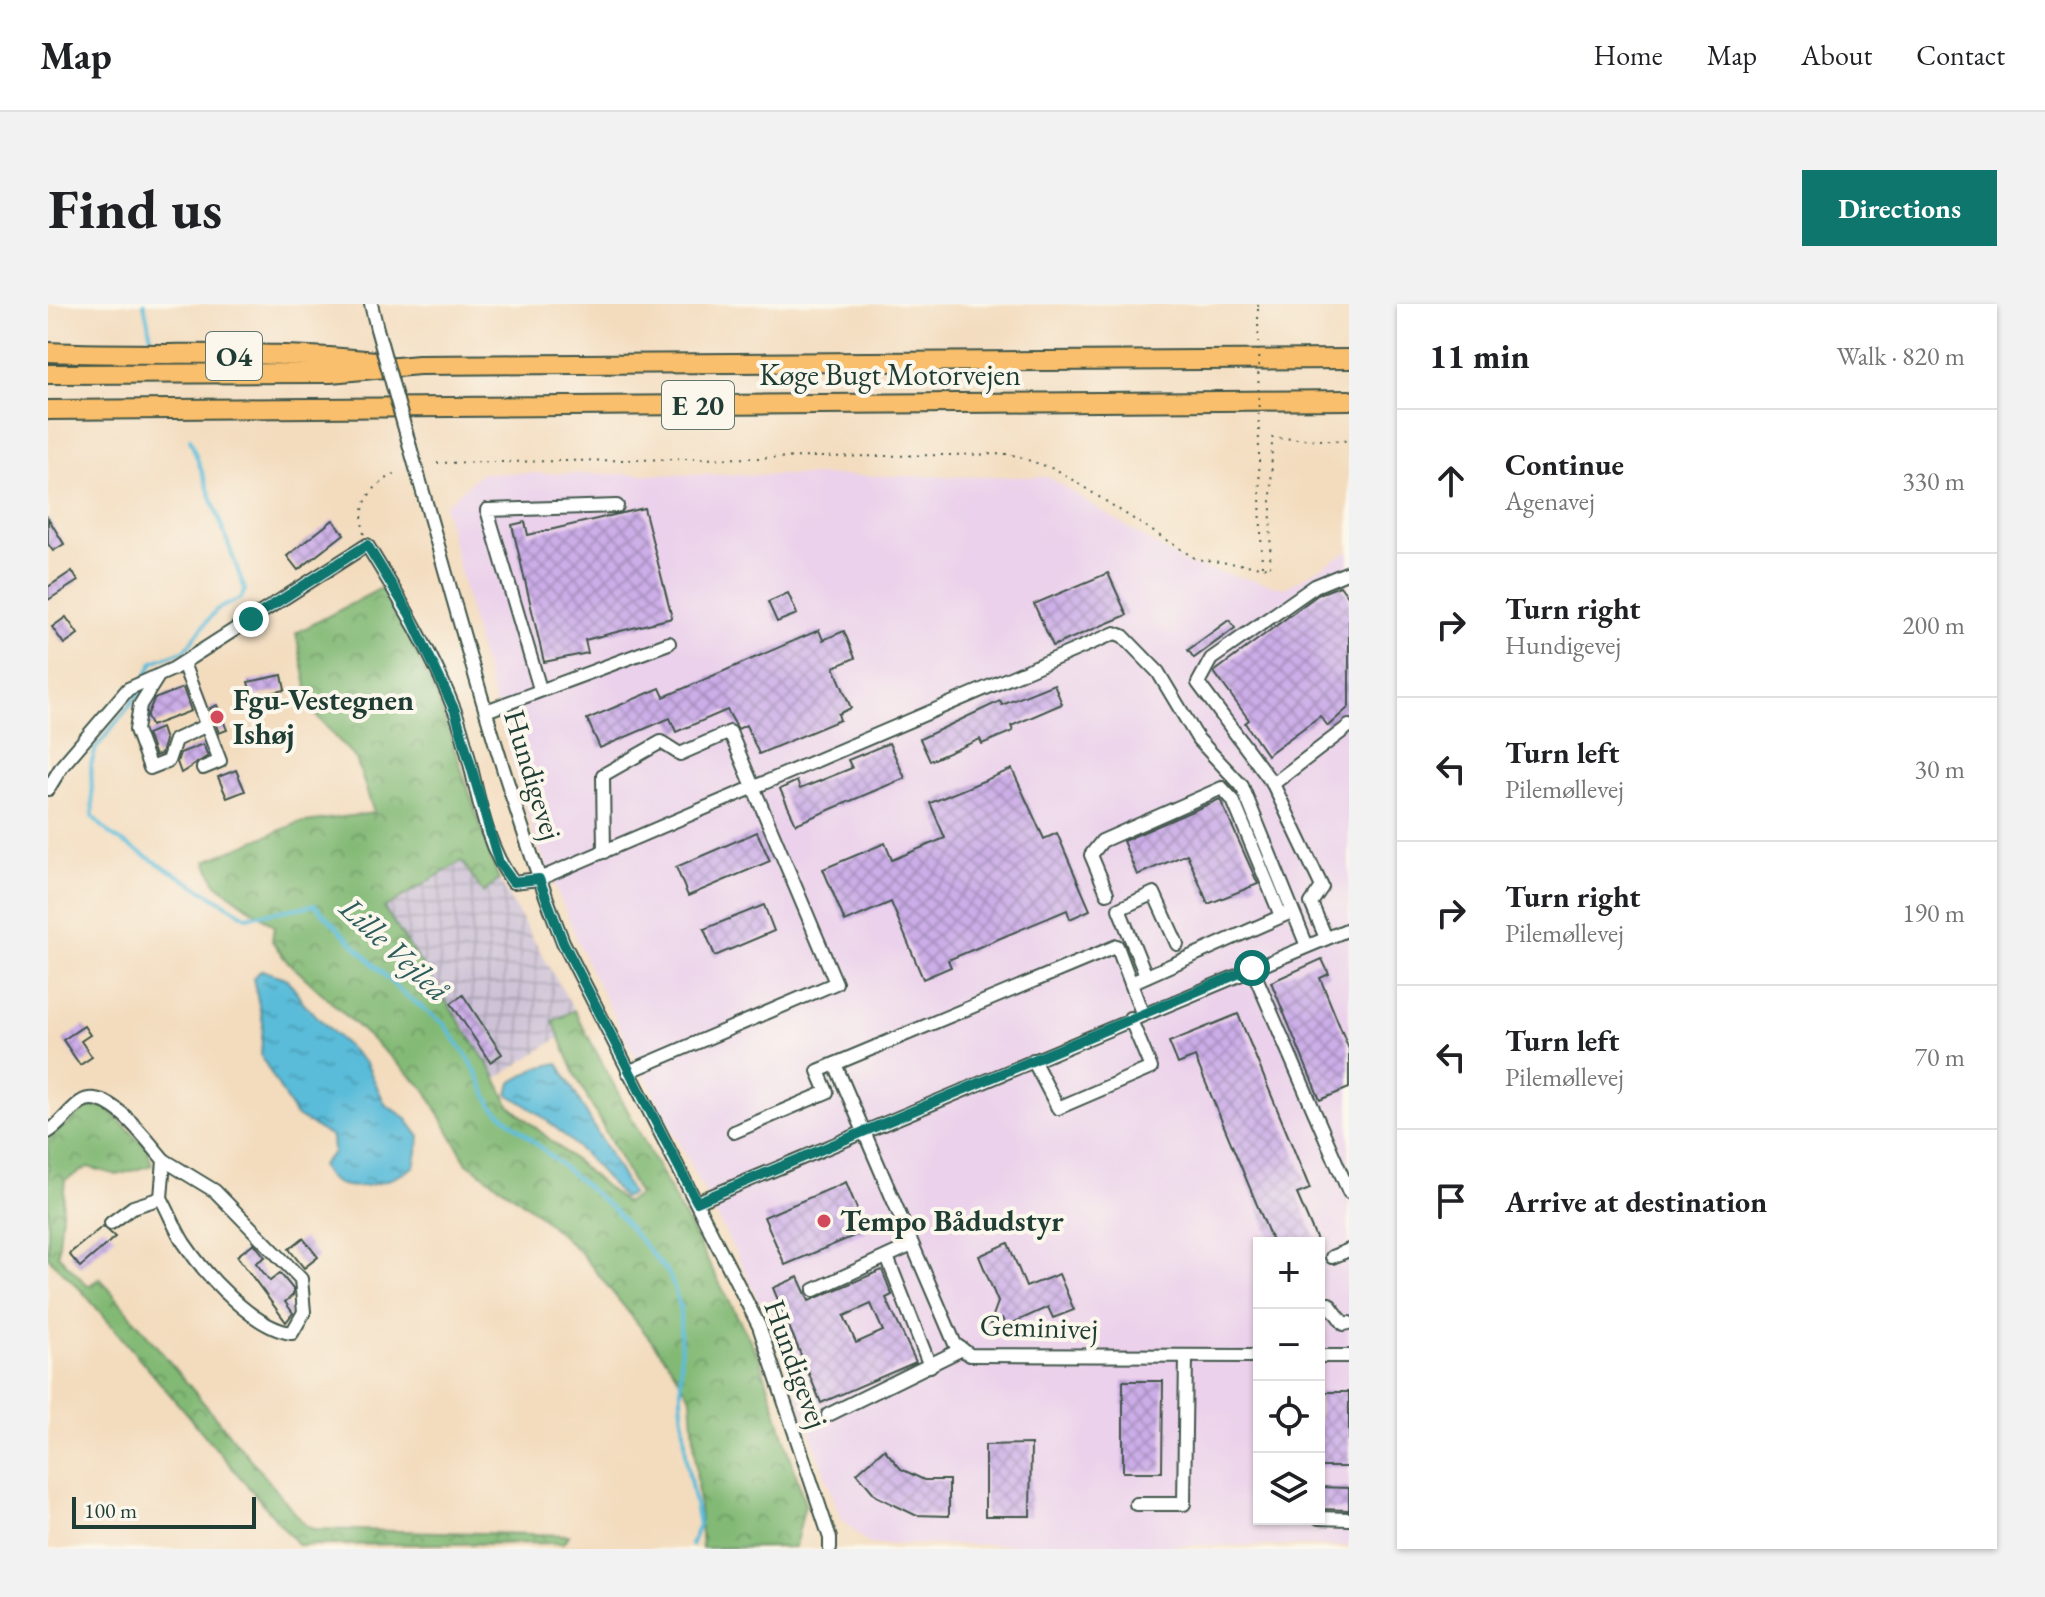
<!DOCTYPE html>
<html lang="en">
<head>
<meta charset="utf-8">
<style>
	body { margin:0; font-family:"EB Garamond",serif; background:#f2f2f2; color:#202124 }
	.controls { position:absolute; right:24px; bottom:24px; display:grid; overflow:hidden; border-radius:0px; box-shadow:0 2px 6px #0004 }
	.controls button { width:72px; height:72px; display:grid; place-items:center; padding:0; border:0; border-bottom:2px solid #e0e0e0; background:#fff; color:#202124; font:40px sans-serif }
	.scale { position:absolute; left:24px; bottom:20px; width:184px; box-sizing:border-box; padding-left:8px; border:4px solid #1f3d34; border-top:0; font-size:22px; line-height:28px; white-space:nowrap; color:#1f3d34; -webkit-text-stroke:6px #fbf7ec; paint-order:stroke }
	.stop { position:absolute; width:24px; height:24px; margin:-18px; border:6px solid #0f766e; border-radius:50%; background:#fff }
	.stop.end { background:#0f766e; border-color:#fff; box-shadow:0 2px 8px #0008 }
	.list { margin:0; padding:0; list-style:none }
	h2 { display:flex; justify-content:space-between; align-items:center; height:104px; margin:0; padding:0 32px; font-size:34px }
	h2 small { font-size:26px; font-weight:400; color:#757577 }
	.list li { display:grid; grid-template-columns:52px 1fr auto; gap:24px; align-items:center; box-sizing:border-box; height:144px; padding:0 32px; border-top:2px solid #e0e0e0 }
	.list b { display:block; font-size:30px; white-space:nowrap }
	.list p { margin:0; font-size:26px; white-space:nowrap; color:#757577 }
	.list em { font-size:26px; font-style:normal; color:#757577 }
	.icon { flex:none; width:44px; height:44px; fill:none; stroke:currentColor; stroke-width:2; stroke-linecap:round; stroke-linejoin:round }
	.map { position:relative; flex:none; width:1301px; height:1245px; overflow:hidden; border-radius:0px }
	header { display:flex; align-items:center; gap:48px; box-sizing:border-box; height:112px; padding:0 40px; background:#fff; border-bottom:2px solid #e0e0e0 }
	header strong { font-size:38px }
	nav { display:flex; gap:44px; margin-inline-start:auto; font-size:28px }
	.intro { display:flex; align-items:center; justify-content:space-between; box-sizing:border-box; height:192px; padding:0 48px }
	h1 { margin:0; font-size:56px }
	.button { padding:20px 36px; border-radius:0px; background:#0f766e; color:#fff; font-size:28px; font-weight:700 }
	main { display:flex; gap:48px; padding:0 48px }
	aside { flex:1; background:#fff; border-radius:0px; box-shadow:0 2px 6px #0004 }
	.map>svg:first-child { display:block }
</style>
</head>
<body>
<header>
<strong>Map</strong>
<nav><a>Home</a><a>Map</a><a>About</a><a>Contact</a></nav>
</header>
<div class="intro"><h1>Find us</h1><a class="button">Directions</a></div>
<main>
<div class="map">
<svg width="1301" height="1245" viewBox="0 0 1301 1245">
	<defs>
		<pattern id="industrial-grid" width="8" height="8" patternUnits="userSpaceOnUse" patternTransform="scale(2)"><rect width="8" height="8" fill="#cbbfd5"/><path d="M0 4h8M4 0v8" fill="none" stroke="#a49cae"/></pattern>
		<pattern id="forest-crowns" width="20" height="18" patternUnits="userSpaceOnUse" patternTransform="scale(2)"><rect width="20" height="18" fill="#82b975"/><path d="M2 6a3 3 0 1 1 6 0M12 15a3 3 0 1 1 6 0" fill="none" stroke="#6a9861"/></pattern>
		<pattern id="water-ripples" width="26" height="14" patternUnits="userSpaceOnUse" patternTransform="scale(2)"><rect width="26" height="14" fill="#5abcd9"/><path d="M2 4q2-2 4 0t4 0M15 11q2-2 4 0t4 0" fill="none" stroke="#4a9ab1"/></pattern>
		<pattern id="building-cross-hatch" width="8" height="8" patternUnits="userSpaceOnUse" patternTransform="scale(2)"><rect width="8" height="8" fill="#ccade8"/><path d="M0 0l8 8M0 8l8-8" fill="none" stroke="#a58ebd"/></pattern>
	</defs>
	<rect width="100%" height="100%" fill="#fbf7ec"/>
	<filter id="ink" filterUnits="userSpaceOnUse"><feTurbulence type="fractalNoise" baseFrequency=".0125" numOctaves="2"/><feDisplacementMap in="SourceGraphic" scale="16" xChannelSelector="R" yChannelSelector="G"/><feConvolveMatrix kernelMatrix="1 2 1 2 8 2 1 2 1" color-interpolation-filters="sRGB"/></filter>
	<filter id="wash" filterUnits="userSpaceOnUse"><feTurbulence type="fractalNoise" baseFrequency=".006" numOctaves="4" result="noise"/><feDisplacementMap in="SourceGraphic" scale="32" xChannelSelector="R" yChannelSelector="G"/><feGaussianBlur stdDeviation="1.8" result="paint"/><feColorMatrix in="noise" values="0 0 0 0 0 0 0 0 0 0 0 0 0 0 0 0 0 1.4 0 .05"/><feComposite in="paint" operator="in"/></filter>
	<g filter="url(#wash)">
		<rect width="100%" height="100%" fill="#f3dcbe"/>
		<path fill="#ebd1eb" fill-rule="evenodd" d="M433,169L1000,173L1138,260L1237,284L1301,247V1242L821,1240L793,1215L733,1046L694,961L540,661L487,534L430,341L396,202ZM1211,939H1271V1215H1211Z"/>
		<polygon fill="url(#industrial-grid)" points="415,556 435,588 451,576 526,706 506,717 512,733 448,775 336,604"/>
		<g fill="url(#forest-crowns)" stroke="#507b54" stroke-width="2">
			<polygon points="337,282 389,393 451,576 435,589 414,557 336,604 445,768 461,801 577,899 591,891 527,770 505,717 526,706 712,1055 757,1200 747,1243 654,1244 643,1094 619,1056 533,949 487,907 419,859 377,785 237,655 224,637 226,622 168,580 158,557 250,519 326,509 308,455 264,407 248,329"/>
			<polygon points="57,802 99,844 104,861 69,871 40,863 17,876 10,951 40,982 52,974 257,1221 265,1225 521,1231 515,1239 250,1241 35,988 0,953 0,835 39,804"/>
		</g>
		<g fill="url(#water-ripples)" stroke="#3c7c86" stroke-width="2">
			<path d="M214,666L240,675L257,701L319,761L337,800L357,813L372,833L366,862C343,880 284,898 273,861L285,849L284,833L247,811L213,752L215,719L205,674Z"/>
			<path d="M510,759L584,890L575,894C541,853 506,816 460,790L463,779L489,764Z"/>
		</g>
		<g fill="none" stroke-linecap="round" stroke-linejoin="round">
			<g stroke="#5abcd9" stroke-width="4">
				<polyline points="96,0 103,33"/>
				<polyline points="97,374 105,358 137,346 168,306 193,294 197,286 142,135"/>
				<polyline points="94,386 48,444 43,461 45,513 63,531 199,613 267,601 352,687 396,720 423,758 444,802 567,907 621,970 632,1002 633,1095 639,1160 651,1221 643,1241"/>
			</g>
		</g>
		<g id="blocks">
			<g fill="url(#building-cross-hatch)" fill-rule="evenodd">
				<polygon points="596,204 624,314 537,336 540,349 496,358 464,221 477,218 480,231"/>
				<polygon points="0,214 16,240 5,247 0,240"/>
				<polygon points="285,216 296,230 250,266 239,252"/>
				<polygon points="24,267 30,277 0,296 0,283"/>
				<polygon points="1060,269 1079,311 1005,342 986,300"/>
				<polygon points="1292,282 1301,294 1301,403 1280,422 1272,412 1219,451 1197,419 1201,416 1166,368 1271,290"/>
				<polygon points="740,289 749,310 729,318 720,298"/>
				<polygon points="18,313 30,330 16,340 4,323"/>
				<polygon points="1181,316 1187,324 1146,354 1140,346"/>
				<polygon points="771,326 775,336 796,327 807,354 786,363 803,404 790,410 792,416 711,450 698,421 690,425 679,406 628,428 622,414 552,444 539,415 612,384 616,393"/>
				<polygon points="234,371 237,386 204,393 200,378"/>
				<polygon points="1006,380 1014,400 963,422 965,427 934,440 932,435 882,457 872,435 952,397 954,401"/>
				<polygon points="135,384 143,407 103,422 99,412 106,395"/>
				<polygon points="169,401 179,426 171,429 162,404"/>
				<polygon points="113,424 117,436 113,450 107,452 99,430"/>
				<polygon points="841,439 857,474 748,520 732,485 749,477 752,485 804,464 800,456"/>
				<polygon points="155,440 160,452 133,469 129,458 132,449"/>
				<polygon points="964,465 996,535 1009,529 1042,606 1022,615 1019,606 900,656 903,663 875,675 843,598 797,618 775,565 837,539 844,556 897,534 882,499"/>
				<polygon points="188,466 197,487 179,494 170,473"/>
				<polygon points="1172,495 1210,580 1160,600 1139,550 1089,571 1075,537"/>
				<polygon points="709,528 722,557 640,592 628,563"/>
				<polygon points="716,601 726,627 667,652 656,625"/>
				<polygon points="1274,655 1281,670 1272,674 1301,745 1301,784 1272,796 1223,678"/>
				<polygon points="415,691 454,750 442,758 403,699"/>
				<polygon points="1190,710 1262,885 1249,890 1270,939 1225,939 1147,753 1130,760 1121,738"/>
				<polygon points="36,722 42,731 33,737 44,753 32,761 15,736"/>
				<polygon points="798,878 818,927 737,961 716,913"/>
				<polygon points="55,922 67,933 32,963 21,950"/>
				<polygon points="255,934 270,953 256,964 241,945"/>
				<polygon points="206,939 217,953 208,959 222,977 232,969 245,985 245,991 237,998 245,1009 238,1018 189,952"/>
				<polygon points="960,939 978,983 1011,970 1026,1006 1005,1014 1000,1003 958,1022 954,1014 942,1020 950,998 931,952"/>
				<path d="M834,966L844,991L838,994L868,1058L773,1099L725,984L750,973L761,997ZM823,1000L835,1027L808,1039L796,1012Z"/>
				<polygon points="1075,1077 1115,1077 1114,1168 1075,1168"/>
				<rect x="1271" y="1088" width="30" height="75"/>
				<polygon points="983,1140 982,1212 937,1212 937,1141"/>
				<polygon points="836,1145 853,1165 876,1176 901,1176 901,1212 867,1211 828,1192 809,1169"/>
				<polygon points="1271,1183 1301,1184 1301,1206 1271,1205"/>
			</g>
		</g>
	</g>
	<g filter="url(#ink)">
		<use href="#blocks" fill-opacity="0" stroke="#3f5549" stroke-width="2"/>
		<g fill="none" stroke-linecap="round" stroke-linejoin="round">
			<g stroke="#3f5549" stroke-width="16">
				<g id="minor">
					<polyline points="323,0 329,25"/>
					<path d="M362,143C410,309 453,477 515,638L711,1022L782,1234V1245"/>
					<polyline points="135,359 172,457 155,464"/>
					<polyline points="109,374 92,401 88,426 102,464 120,457 127,436 157,422"/>
					<polyline points="492,385 439,206 569,202"/>
					<polyline points="438,407 621,339"/>
					<polyline points="1225,480 1150,379 1163,355 1267,282 1301,268"/>
					<path d="M0,485L14,462L80,385L125,365L319,241C352,295 385,350 408,410C428,464 430,532 465,578L491,575L1067,329L1075,332L1110,368L1150,435L1194,482L1259,642"/>
					<polyline points="556,548 555,471 613,438 632,450 682,428 788,679 580,768"/>
					<polyline points="1059,589 1043,551 1054,537 1174,484 1185,496 1233,612"/>
					<polyline points="1278,634 1263,599 1274,583 1225,480 1301,422"/>
					<polyline points="1204,664 1301,888"/>
					<polyline points="1098,672 1071,605 1106,589 1129,640"/>
					<polyline points="1083,679 1241,609"/>
					<polyline points="985,756 1010,804 1103,764 1082,714"/>
					<polyline points="787,760 907,1040 922,1051 1211,1052"/>
					<path d="M0,828C13,820 21,806 33,798C60,781 100,838 116,856"/>
					<polyline points="686,828 779,788 770,767 1069,642 1094,709"/>
					<polyline points="649,898 1301,625"/>
					<path d="M63,919L85,903L113,894L116,856L167,887L253,975L256,1008L244,1029C206,1025 157,970 136,939C127,925 121,908 113,894"/>
					<polyline points="839,953 882,1062"/>
					<polyline points="1284,953 1301,946"/>
					<polyline points="766,986 864,941"/>
					<polyline points="1281,1000 1296,1020 1301,1019"/>
					<polyline points="1271,1052 1301,1052"/>
					<polyline points="780,1111 914,1045"/>
					<polyline points="1088,1200 1136,1200 1138,1052"/>
					<polyline points="1271,1214 1301,1215"/>
				</g>
			</g>
			<g stroke="#3f5549" stroke-width="22">
				<g id="highway">
					<path d="M0,48C109,53 220,45 328,57"/>
					<polyline points="0,70 282,69 371,61 1301,55"/>
					<polyline points="0,106 1301,96"/>
				</g>
			</g>
			<g stroke="#3f5549" stroke-width="2" stroke-dasharray="2 6" stroke-linecap="butt">
				<polyline points="1210,0 1210,5"/>
				<polyline points="1211,156 1214,263"/>
				<polyline points="389,159 962,150 1009,166 1148,255 1222,264 1224,134 1301,137"/>
				<path d="M316,230C309,199 323,182 350,168"/>
			</g>
			<use href="#minor" stroke="#fff" stroke-width="12"/>
			<use href="#highway" stroke="#f9bf6c" stroke-width="18"/>
			<g stroke="#3f5549" stroke-width="16" stroke-linecap="butt">
				<polyline id="minor-bridge" points="329,25 362,143"/>
			</g>
			<polyline stroke="#3f5549" stroke-width="2" stroke-dasharray="2 6" stroke-linecap="butt" points="1210,5 1211,156"/>
			<use href="#minor-bridge" stroke="#fff" stroke-width="12"/>
		</g>
	</g>
	<g fill="none" stroke-linecap="round" stroke-linejoin="round" filter="url(#ink)">
		<polyline stroke="#0f766e" stroke-width="10" points="203,315 319,241 361,309 407,407 451,559 465,578 491,575 515,638 649,898 1204,664"/>
	</g>
	<g fill="#d1495b" stroke="#fbf7ec" stroke-width="3">
		<circle cx="169" cy="413" r="8"/>
		<circle cx="776" cy="917" r="8"/>
	</g>
	<g text-anchor="middle" stroke-width="8" stroke-linejoin="round" paint-order="stroke">
		<g fill="#fbf7ec" stroke="#61756b" stroke-width="2">
			<rect x="158" y="28" width="56" height="48" rx="6"/>
			<rect x="614" y="77" width="72" height="48" rx="6"/>
		</g>
		<g font-size="28" font-weight="bold" fill="#1f3d34">
			<text x="186" y="62">O4</text>
			<text x="650" y="111">E 20</text>
		</g>
		<g font-size="30" fill="#1f3d34" stroke="#fbf7ec">
			<text x="842" y="81">Køge Bugt Motorvejen</text>
			<text transform="translate(485 471) rotate(73)" y="10">Hundigevej</text>
			<text transform="translate(991 1023) rotate(2)" y="10">Geminivej</text>
			<text transform="translate(748 1060) rotate(70)" y="10">Hundigevej</text>
		</g>
		<g font-size="30" font-weight="bold" fill="#1f3d34" stroke="#fbf7ec" text-anchor="start">
			<text x="185" y="406">Fgu-Vestegnen<tspan x="185" dy="34">Ishøj</tspan></text>
			<text x="792" y="927">Tempo Bådudstyr</text>
		</g>
		<g font-size="32" font-style="italic" fill="#2e5d5d" stroke="#fbf7ec">
			<text transform="translate(347 645) rotate(43)" y="11">Lille Vejleå</text>
		</g>
	</g>
</svg>
<div class="controls">
<button>+</button>
<button>−</button>
<button><svg class="icon" aria-label="locate" viewBox="0 0 24 24"><circle cx="12" cy="12" r="6"/><path d="M12 2v4M12 18v4M2 12h4M18 12h4"/></svg></button>
<button><svg class="icon" aria-label="layers" viewBox="0 0 24 24"><path d="M12 4l9 5-9 5-9-5zM3 14l9 5 9-5"/></svg></button>
</div>
<div class="scale">100 m</div>
<div class="stop" style="left:1204px;top:664px"></div>
<div class="stop end" style="left:203px;top:315px"></div>
</div>
<aside>
<h2>11 min<small>Walk · 820 m</small></h2>
<ul class="list">
<li><svg class="icon" aria-label="ahead" viewBox="0 0 24 24"><path d="M12 20V5M6 11l6-6 6 6"/></svg><div><b>Continue</b><p>Agenavej</p></div><em>330 m</em></li>
<li><svg class="icon" aria-label="right" viewBox="0 0 24 24"><path d="M7 20v-9h11M14 6l5 5-5 5"/></svg><div><b>Turn right</b><p>Hundigevej</p></div><em>200 m</em></li>
<li><svg class="icon" aria-label="left" viewBox="0 0 24 24"><path d="M17 20v-9H6M10 6l-5 5 5 5"/></svg><div><b>Turn left</b><p>Pilemøllevej</p></div><em>30 m</em></li>
<li><svg class="icon" aria-label="right" viewBox="0 0 24 24"><path d="M7 20v-9h11M14 6l5 5-5 5"/></svg><div><b>Turn right</b><p>Pilemøllevej</p></div><em>190 m</em></li>
<li><svg class="icon" aria-label="left" viewBox="0 0 24 24"><path d="M17 20v-9H6M10 6l-5 5 5 5"/></svg><div><b>Turn left</b><p>Pilemøllevej</p></div><em>70 m</em></li>
<li><svg class="icon" aria-label="arrive" viewBox="0 0 24 24"><path d="M6 21V4h12l-3 4 3 4H6"/></svg><div><b>Arrive at destination</b></div></li>
</ul>
</aside>
</main>
</body>
</html>
